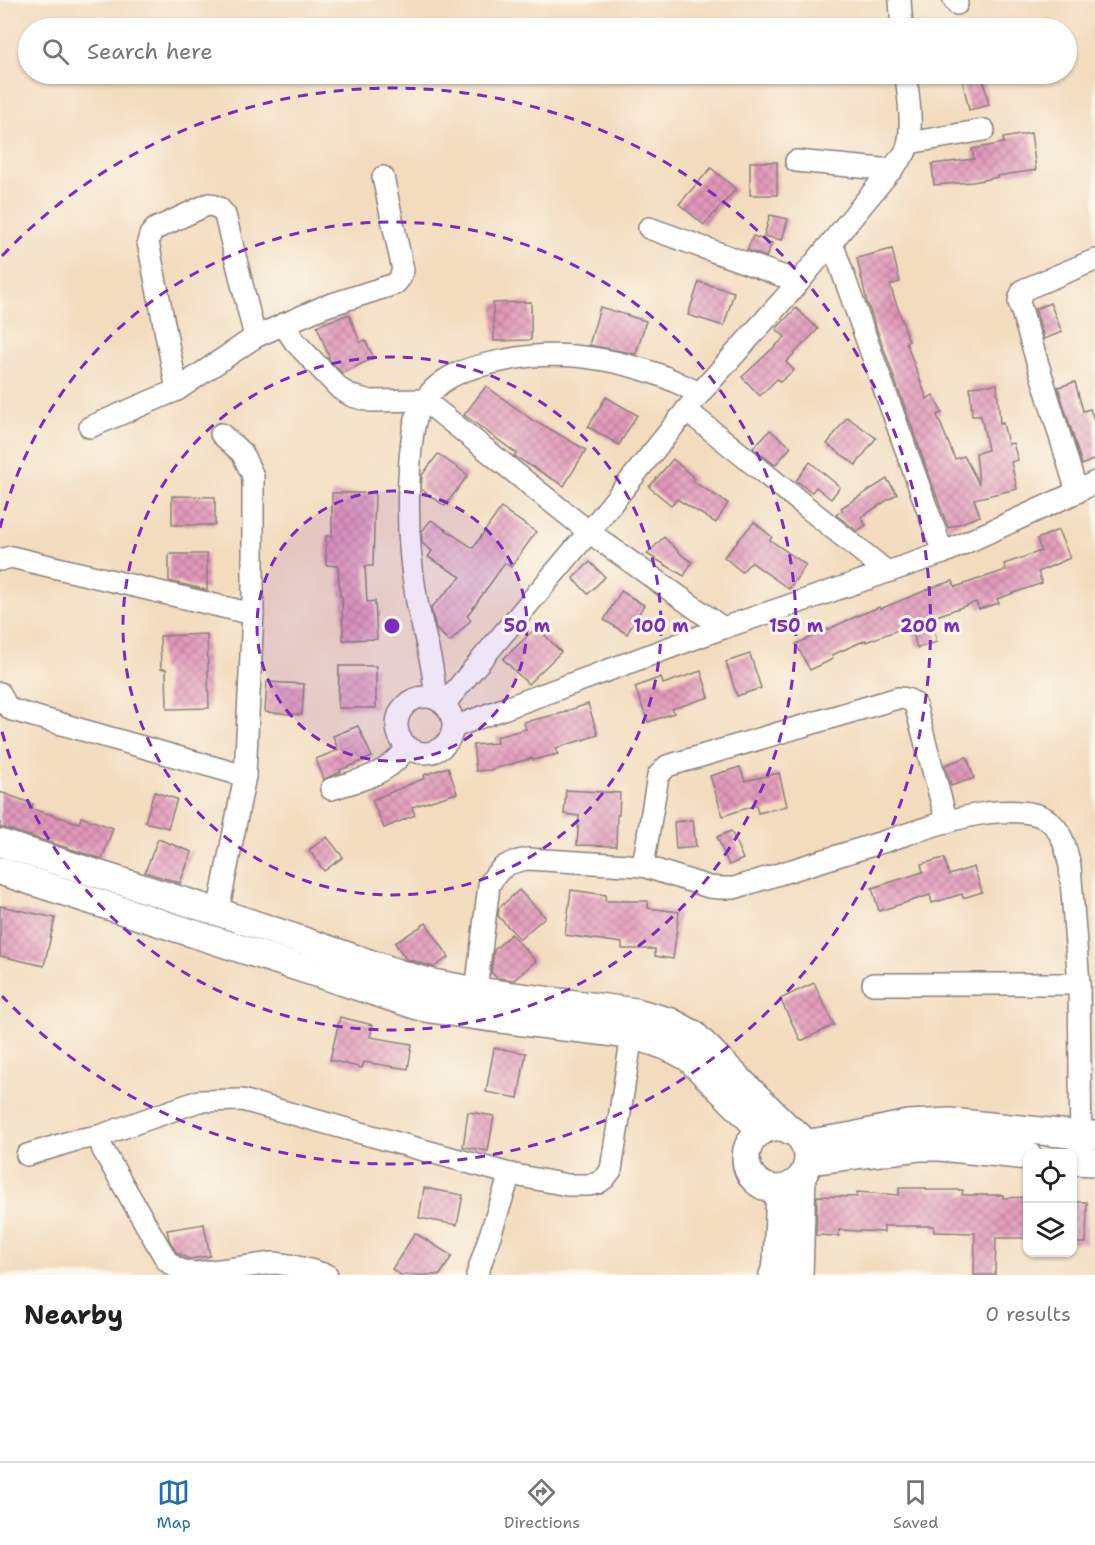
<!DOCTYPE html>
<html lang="en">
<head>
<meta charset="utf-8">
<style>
	body { margin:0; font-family:"Shantell Sans",sans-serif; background:#f2f2f2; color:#222 }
	.controls { position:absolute; right:18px; bottom:18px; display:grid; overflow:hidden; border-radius:12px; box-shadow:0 2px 4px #0004 }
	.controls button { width:54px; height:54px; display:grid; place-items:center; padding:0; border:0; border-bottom:2px solid #e0e0e0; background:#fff; color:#222; font:30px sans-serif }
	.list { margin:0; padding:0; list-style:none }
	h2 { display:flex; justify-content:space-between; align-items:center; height:78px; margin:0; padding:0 24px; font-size:26px }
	h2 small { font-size:20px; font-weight:400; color:#767676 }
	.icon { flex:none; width:33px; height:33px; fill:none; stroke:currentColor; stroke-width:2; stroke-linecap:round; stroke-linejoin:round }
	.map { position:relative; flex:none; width:1095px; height:1275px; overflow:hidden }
	.search { position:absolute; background:#fff; box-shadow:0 2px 4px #0004; left:18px; right:18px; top:18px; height:66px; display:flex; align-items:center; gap:15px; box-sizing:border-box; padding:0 21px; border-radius:33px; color:#767676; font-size:22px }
	.sheet { height:186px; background:#fff }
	nav { display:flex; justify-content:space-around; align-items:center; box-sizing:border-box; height:84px; border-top:2px solid #e0e0e0; background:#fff; font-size:16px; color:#767676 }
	nav a { display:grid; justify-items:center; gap:3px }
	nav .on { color:#1f6fb2 }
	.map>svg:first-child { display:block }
</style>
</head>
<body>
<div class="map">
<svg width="1095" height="1275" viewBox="0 0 1095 1275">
	<defs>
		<pattern id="building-cross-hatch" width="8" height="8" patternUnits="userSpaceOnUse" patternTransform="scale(1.5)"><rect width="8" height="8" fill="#e399ba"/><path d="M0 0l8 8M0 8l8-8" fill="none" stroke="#b87c98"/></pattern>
	</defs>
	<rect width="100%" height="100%" fill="#fbf7ec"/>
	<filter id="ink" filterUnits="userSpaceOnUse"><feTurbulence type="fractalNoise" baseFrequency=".0167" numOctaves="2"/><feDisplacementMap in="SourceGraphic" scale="12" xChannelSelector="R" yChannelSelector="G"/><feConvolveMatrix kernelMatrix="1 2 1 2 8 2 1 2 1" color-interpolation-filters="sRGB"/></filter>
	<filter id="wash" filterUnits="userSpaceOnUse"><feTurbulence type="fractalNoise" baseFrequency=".008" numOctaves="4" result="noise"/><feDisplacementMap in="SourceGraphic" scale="24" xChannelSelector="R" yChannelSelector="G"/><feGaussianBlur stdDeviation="1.35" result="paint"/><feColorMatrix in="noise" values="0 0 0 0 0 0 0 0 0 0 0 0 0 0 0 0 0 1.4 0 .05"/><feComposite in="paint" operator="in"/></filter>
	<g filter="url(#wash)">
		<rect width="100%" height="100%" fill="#f3dcbe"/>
		<g id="blocks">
			<g fill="url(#building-cross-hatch)">
				<polygon points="982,74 989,105 969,110 962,78"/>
				<polygon points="1031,133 1036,170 997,176 998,177 973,182 934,185 932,164 974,159 972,149 1004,143 1003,138"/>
				<rect x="750" y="162" width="27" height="33"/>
				<polygon points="711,168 736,189 704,225 679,204"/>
				<polygon points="770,215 788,219 782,240 764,236"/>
				<polygon points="753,236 772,243 766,257 747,250"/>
				<polygon points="892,249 900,282 890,285 909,341 906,342 927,399 933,395 942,413 937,415 955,459 964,456 979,484 976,453 988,450 981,416 972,416 970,387 997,384 1000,424 1003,423 1008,444 1013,443 1018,460 1011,462 1017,489 974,499 980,516 948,528 867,302 857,258"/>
				<polygon points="699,282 734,292 724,326 688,315"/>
				<polygon points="531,302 531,340 494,341 493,303"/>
				<polygon points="1050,303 1062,332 1044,339 1035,309"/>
				<polygon points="600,307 646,321 636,354 589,345"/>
				<polygon points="796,308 818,329 786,362 794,370 780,382 777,379 760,396 742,377 785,337 776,329"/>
				<polygon points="349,314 360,343 365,340 374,358 342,373 328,358 329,357 317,326"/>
				<polygon points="1075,382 1083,411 1090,409 1095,423 1095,459 1082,465 1058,387"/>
				<polygon points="486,386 535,422 536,421 586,450 564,486 516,457 514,456 516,453 464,415"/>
				<polygon points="606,397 637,415 619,445 588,427"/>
				<polygon points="847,417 876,438 856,465 827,444"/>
				<polygon points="770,430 791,447 775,465 753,448"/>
				<polygon points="438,454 468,475 445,506 421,489 422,475"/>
				<polygon points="673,459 695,479 692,481 728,503 716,523 677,499 671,505 649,487"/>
				<polygon points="810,462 840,487 831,499 816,487 812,492 796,481"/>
				<polygon points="887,479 897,494 861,517 866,525 857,531 836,515 843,510 841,508"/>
				<polygon points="332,493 375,493 373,566 365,566 367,602 375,601 377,639 343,640 342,596 340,596 338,566 326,565 326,536 332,536"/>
				<polygon points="172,496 215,497 215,525 172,525"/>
				<polygon points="501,508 536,532 511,567 505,563 467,616 471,620 450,642 436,629 431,608 461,577 428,557 432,551 422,543 422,531 431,520 473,548"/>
				<polygon points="754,522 772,537 770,540 806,565 789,589 751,562 742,572 724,557"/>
				<polygon points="1058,530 1070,558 1038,572 1042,583 997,599 999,603 979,609 976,602 931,618 937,642 917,648 911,625 866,642 866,640 832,655 833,659 810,670 796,644 857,616 879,607 880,609 939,585 953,581 955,587 1006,570 1004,564 1041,551 1037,539"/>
				<polygon points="664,537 684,557 692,562 684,576 647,554"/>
				<polygon points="169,554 207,554 207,590 169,581"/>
				<polygon points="590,562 605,577 588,594 573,578"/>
				<polygon points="621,591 644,605 627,634 604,620"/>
				<polygon points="537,627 561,652 528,684 503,659"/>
				<polygon points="207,634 209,708 167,709 166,669 161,669 160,636"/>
				<polygon points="750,654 761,688 737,696 726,662"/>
				<polygon points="339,666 376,666 376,708 338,708"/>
				<polygon points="701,671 709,697 672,709 674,713 648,722 635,687 661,677 663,684"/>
				<polygon points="267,682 304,684 302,715 265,712"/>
				<polygon points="588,704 598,735 556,748 558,754 533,760 532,758 490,770 476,771 473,745 497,743 496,737 526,729 524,722 567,712 566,711"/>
				<polygon points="358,726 372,757 340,770 341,772 324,779 316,759 338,750 333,736"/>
				<polygon points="967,757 974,778 951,786 945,765"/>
				<polygon points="448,767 457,793 412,807 415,815 384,828 372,800 425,778 424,775"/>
				<polygon points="740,767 745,781 779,773 787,806 758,813 756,805 723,816 710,776"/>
				<polygon points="566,790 620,793 619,815 617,815 616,846 577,845 579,816 564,814"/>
				<polygon points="0,792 33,804 32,809 79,823 81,817 113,828 102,859 5,828 0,828"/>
				<polygon points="154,792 177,799 168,828 145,822"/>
				<polygon points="693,820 696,847 676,849 674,822"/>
				<polygon points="731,831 743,859 729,865 717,837"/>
				<polygon points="327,837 343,857 324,871 309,850"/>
				<polygon points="158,839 192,852 180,883 145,872"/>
				<polygon points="944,858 949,875 974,867 982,892 963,898 962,894 932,903 930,895 879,911 872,888 923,872 921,864"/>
				<polygon points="519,890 545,917 520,939 498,916 499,908"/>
				<polygon points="571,890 606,895 605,901 648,901 648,908 679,912 673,959 655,956 655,949 622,949 622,943 565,935"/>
				<polygon points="0,906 55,918 44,966 0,956"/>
				<polygon points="426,923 449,957 434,967 406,959 395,943"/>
				<polygon points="511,934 536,961 514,980 497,978 491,972 494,950"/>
				<polygon points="814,983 834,1025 801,1041 780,999"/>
				<polygon points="340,1017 373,1025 370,1037 412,1044 408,1069 364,1062 362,1068 330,1060"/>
				<polygon points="494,1048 526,1053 518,1098 486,1092"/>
				<polygon points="468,1112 494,1116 488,1151 463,1147"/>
				<polygon points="424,1188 463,1195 457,1225 419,1218"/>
				<polygon points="899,1188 926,1188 926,1190 963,1190 962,1195 1003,1195 1003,1198 1028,1197 1028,1238 996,1238 995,1275 974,1275 975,1233 934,1232 934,1226 884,1226 884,1232 839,1230 839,1236 816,1235 817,1196 857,1197 857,1192 899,1195"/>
				<polygon points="1072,1202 1087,1202 1086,1243 1072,1243"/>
				<polygon points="204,1224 210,1256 189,1259 177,1253 169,1239 167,1230"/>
				<polygon points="415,1233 452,1256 440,1275 401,1275 392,1269"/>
			</g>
		</g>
	</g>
	<g filter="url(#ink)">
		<use href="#blocks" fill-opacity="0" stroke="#8a7f7c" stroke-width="1.5"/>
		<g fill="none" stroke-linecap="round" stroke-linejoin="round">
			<g stroke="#8a7f7c" stroke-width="24">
				<g id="minor">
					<polyline points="900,0 902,28"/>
					<polyline points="954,0 957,4"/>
					<polyline points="909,143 984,130"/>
					<polyline points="796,161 892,170"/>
					<polyline points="649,228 799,282"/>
					<polyline points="832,243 943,553"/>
					<polyline points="283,324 295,342 340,389 352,396 371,401 424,400 589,532 723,628"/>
					<polyline points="177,390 148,242 150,235 155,229 209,204 219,208 225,215 255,337"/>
					<polyline points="686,410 886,571"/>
					<polyline points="90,427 177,390 255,337 323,307 395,284 400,278 403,270 383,177"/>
					<polyline points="1077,492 1019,302 1020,297 1023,290 1095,260"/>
					<polyline points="0,560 11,557 253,614"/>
					<polyline points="0,693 6,705 12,710 245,776"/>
					<circle cx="425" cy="725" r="28"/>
					<path d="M436,699C434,684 433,668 429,654C425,634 419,615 416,596C408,551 407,504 410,459C412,439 413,415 426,398C445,372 476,366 506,360C555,350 606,357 654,373C670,378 685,387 700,393"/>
					<path d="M444,704L589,532L700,393L799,282L905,153C915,132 908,97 906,74"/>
					<polyline points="454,727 723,628 943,553 1077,492 1095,482"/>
					<path d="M331,789C352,782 378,777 394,762C399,758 403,753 407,748"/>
					<path d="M643,866L658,776L667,766L898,698C905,698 910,699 915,704L947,822"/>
					<polyline points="218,912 245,776 253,614 253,476 242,453 221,434"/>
					<polyline points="873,984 1079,984"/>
					<path d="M476,991L489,885C499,867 508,862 528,859L643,866L709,887L720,888H734C786,872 837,856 889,840C920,830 953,818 986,813C1004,811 1034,809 1049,821C1063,832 1066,850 1070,866L1079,984L1081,1150"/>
					<path d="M99,1136L103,1150L167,1261C176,1269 184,1273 197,1273L273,1263C292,1264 309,1270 327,1275"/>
					<polyline points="27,1155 76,1140 99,1136 199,1101 242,1100 510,1174 567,1185 589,1185 598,1183 605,1178 611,1170 634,1022"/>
					<polyline points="477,1275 510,1174"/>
				</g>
			</g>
			<g stroke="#8a7f7c" stroke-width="30">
				<g id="tertiary">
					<polyline points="0,843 218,912 407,976 433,983 476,991 636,1012 671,1022 693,1034 791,1131"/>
					<path d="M0,871L421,1007C469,1016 516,1021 564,1027C607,1032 652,1034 689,1058L762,1131"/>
					<circle cx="777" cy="1158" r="31"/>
					<polyline points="804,1144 853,1136 908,1124 950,1122 1080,1135 1095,1135"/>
					<polyline points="808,1161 919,1147 940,1147 1028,1156"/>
					<polyline points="1072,1161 1095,1162"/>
					<polyline points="773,1275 777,1264 780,1189"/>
					<polyline points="799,1275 802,1177"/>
				</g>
			</g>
			<use href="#minor" stroke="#fff" stroke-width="21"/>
			<use href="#tertiary" stroke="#fff" stroke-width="27"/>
		</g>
	</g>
	<circle cx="392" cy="626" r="135" fill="#7b2cbf" fill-opacity=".12"/>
	<g fill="none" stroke="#7b2cbf" stroke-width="3" stroke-dasharray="10 8">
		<circle cx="392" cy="626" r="135"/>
		<circle cx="392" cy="626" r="269"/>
		<path d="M0 528A404 404 0 1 1 0 724"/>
		<path d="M2 256A538 538 0 1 1 2 996"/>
	</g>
	<circle cx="392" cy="626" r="9" fill="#7b2cbf" stroke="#fbf7ec" stroke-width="3"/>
	<g font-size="18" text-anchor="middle" font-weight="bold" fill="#7b2cbf" stroke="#fbf7ec" stroke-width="6" stroke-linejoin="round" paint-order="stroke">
		<text x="527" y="632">50 m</text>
		<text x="661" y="632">100 m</text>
		<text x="796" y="632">150 m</text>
		<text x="930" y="632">200 m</text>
	</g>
</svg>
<div class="controls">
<button><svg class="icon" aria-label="locate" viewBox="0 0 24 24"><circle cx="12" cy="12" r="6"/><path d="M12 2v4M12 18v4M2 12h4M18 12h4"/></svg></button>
<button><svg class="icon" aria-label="layers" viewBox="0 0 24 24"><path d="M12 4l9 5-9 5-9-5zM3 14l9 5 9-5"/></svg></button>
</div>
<div class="search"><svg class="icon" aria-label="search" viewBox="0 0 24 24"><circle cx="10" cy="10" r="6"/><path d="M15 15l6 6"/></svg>Search here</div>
</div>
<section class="sheet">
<h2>Nearby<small>0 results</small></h2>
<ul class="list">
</ul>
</section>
<nav>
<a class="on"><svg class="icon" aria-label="map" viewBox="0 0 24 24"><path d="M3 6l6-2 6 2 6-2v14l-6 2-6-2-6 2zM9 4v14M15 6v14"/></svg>Map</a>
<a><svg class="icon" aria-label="directions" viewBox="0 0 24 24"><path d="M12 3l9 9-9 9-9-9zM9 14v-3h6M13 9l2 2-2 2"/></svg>Directions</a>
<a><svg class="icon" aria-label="saved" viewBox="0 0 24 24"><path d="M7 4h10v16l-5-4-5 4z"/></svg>Saved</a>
</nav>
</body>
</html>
